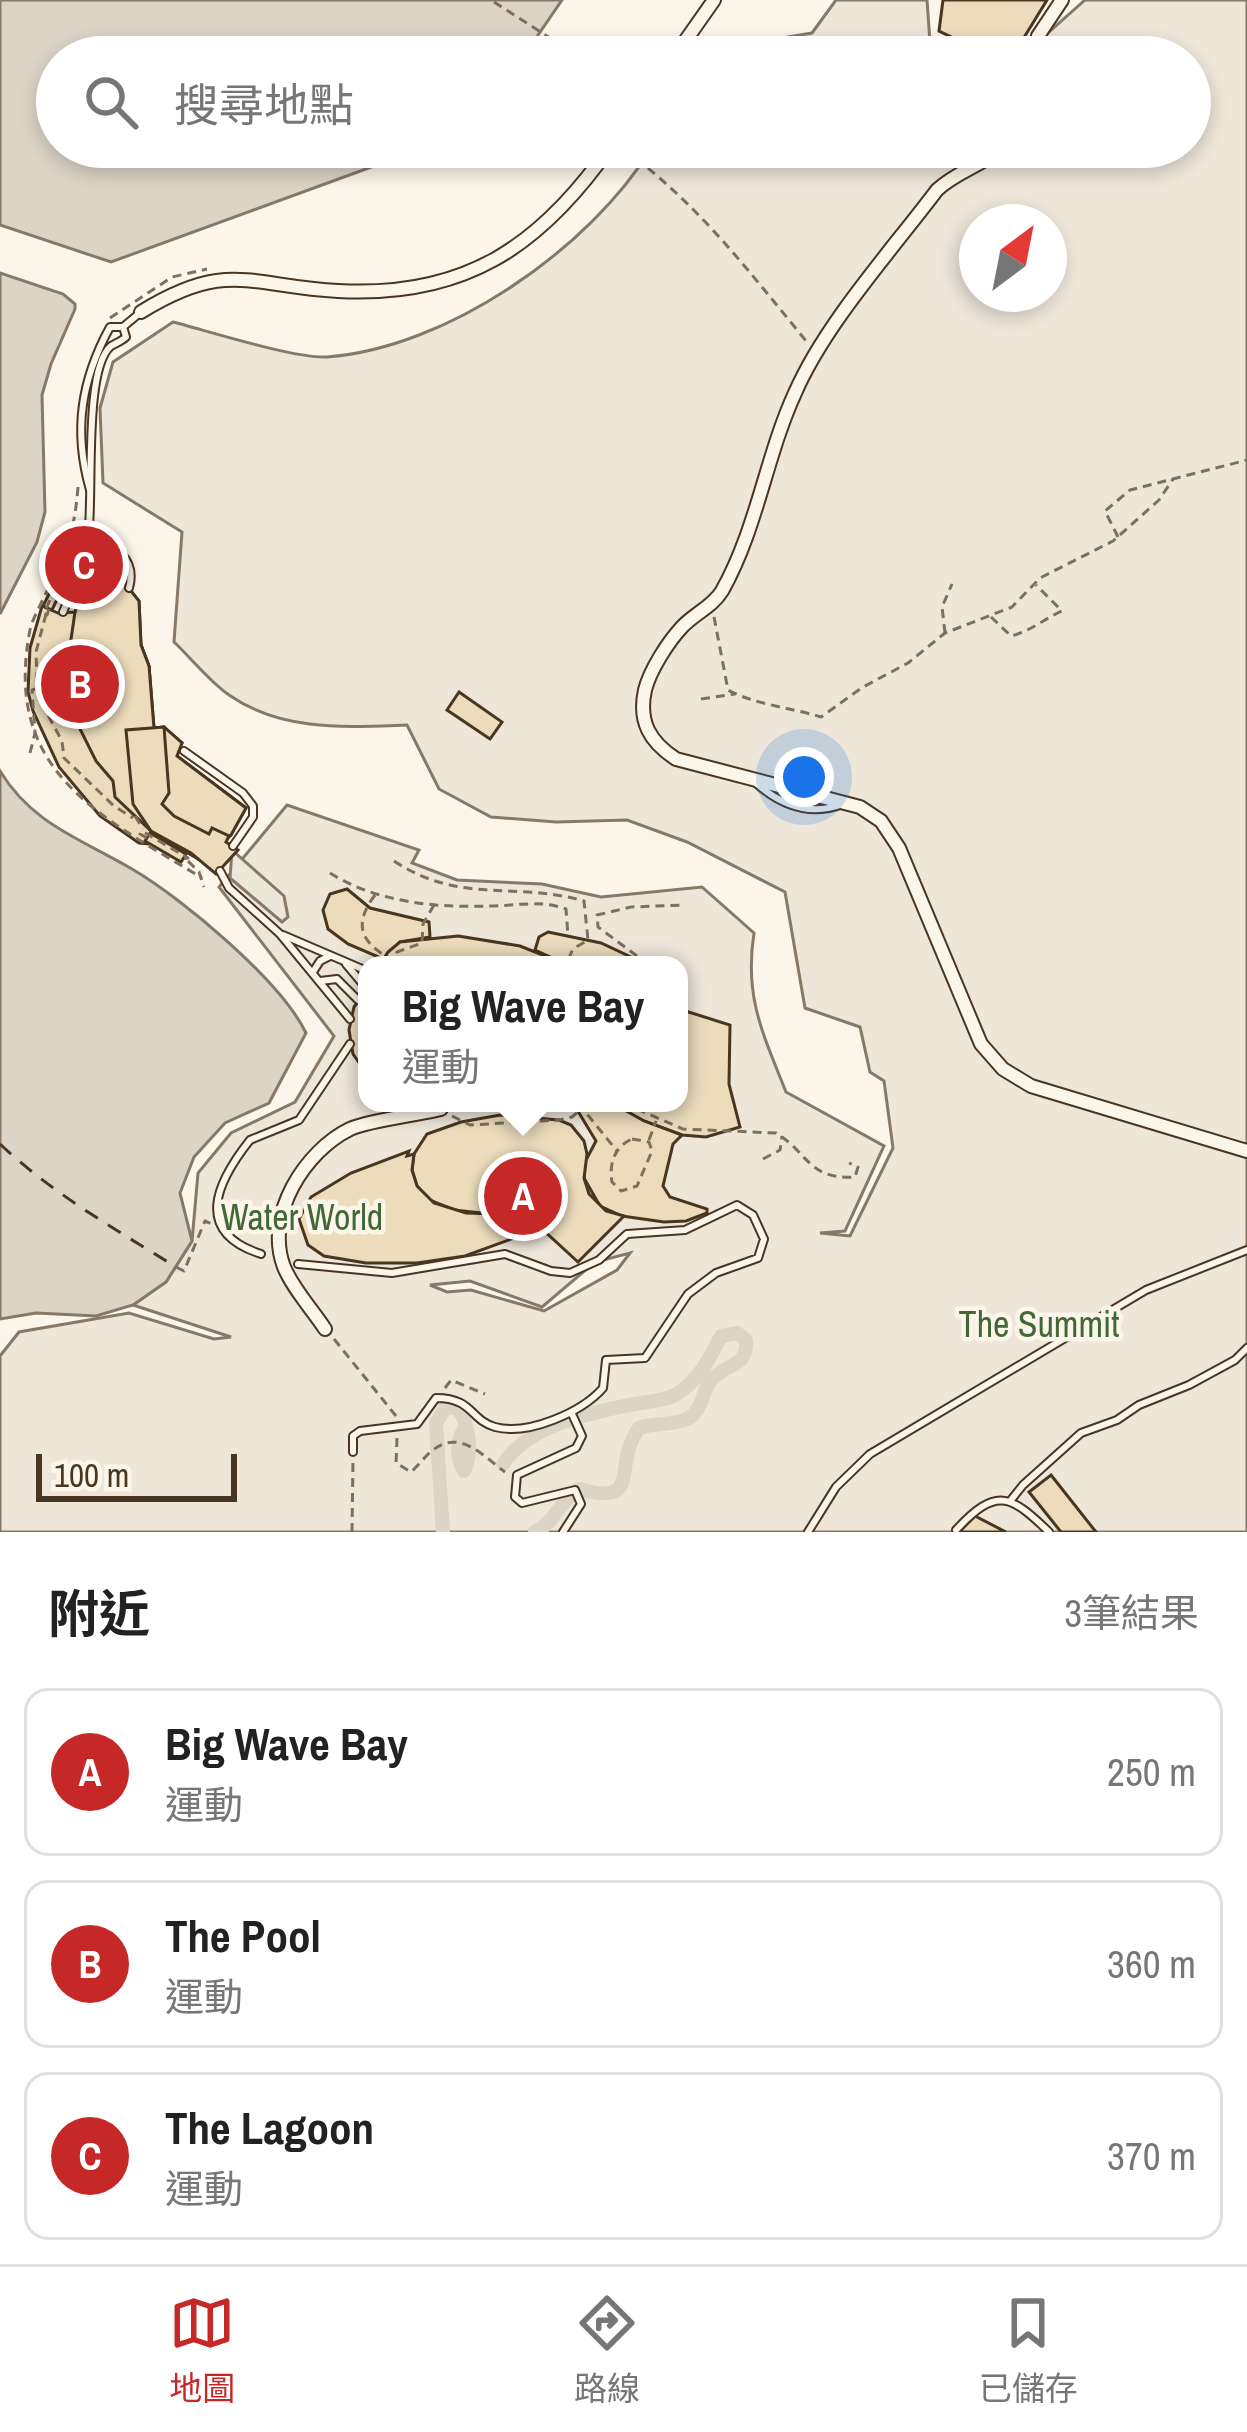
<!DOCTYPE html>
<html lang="zh-TW">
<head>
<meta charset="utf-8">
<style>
	body { margin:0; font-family:"Archivo Narrow","Noto Sans TC",sans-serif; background:#f6f6f6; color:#222 }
	.compass { position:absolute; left:959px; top:204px; width:108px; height:108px; border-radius:50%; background:#fff; box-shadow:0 6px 18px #0003; rotate:32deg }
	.scale { position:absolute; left:36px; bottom:30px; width:201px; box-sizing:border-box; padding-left:12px; border:6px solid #4a3520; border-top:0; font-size:33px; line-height:42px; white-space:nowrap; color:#4a3520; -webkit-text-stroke:9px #fbf6e9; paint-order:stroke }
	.you { position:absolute; left:804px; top:777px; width:42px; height:42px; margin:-30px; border:9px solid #fff; border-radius:50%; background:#1a73e8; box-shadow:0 0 0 18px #1a73e833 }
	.badge { display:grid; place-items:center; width:78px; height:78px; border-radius:50%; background:#c62828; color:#fff; font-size:39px; font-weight:700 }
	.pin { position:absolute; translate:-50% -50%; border:6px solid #fff; box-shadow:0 3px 12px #0006 }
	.popup { position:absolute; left:358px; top:956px; width:330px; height:156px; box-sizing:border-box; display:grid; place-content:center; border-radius:24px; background:#fff; filter:drop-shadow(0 3px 9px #0005); font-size:39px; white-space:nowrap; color:#767676 }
	.popup b { font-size:45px; color:#222 }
	.popup::after { content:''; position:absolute; left:50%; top:100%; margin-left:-24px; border:24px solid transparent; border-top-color:#fff }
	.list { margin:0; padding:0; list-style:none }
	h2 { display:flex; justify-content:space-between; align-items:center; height:156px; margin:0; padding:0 48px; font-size:51px }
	h2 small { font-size:39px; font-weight:400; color:#767676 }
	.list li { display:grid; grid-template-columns:78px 1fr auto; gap:36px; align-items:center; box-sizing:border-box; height:168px; margin:0 24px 24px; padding:0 24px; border:3px solid #e0e0e0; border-radius:24px }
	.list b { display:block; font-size:45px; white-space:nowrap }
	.list p { margin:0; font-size:39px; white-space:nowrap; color:#767676 }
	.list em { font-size:39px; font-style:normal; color:#767676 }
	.icon { flex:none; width:66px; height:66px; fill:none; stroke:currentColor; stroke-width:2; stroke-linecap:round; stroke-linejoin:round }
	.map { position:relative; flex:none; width:1247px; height:1532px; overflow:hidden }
	.search { position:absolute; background:#fff; box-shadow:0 6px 18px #0003; left:36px; right:36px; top:36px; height:132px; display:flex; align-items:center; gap:30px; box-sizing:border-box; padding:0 42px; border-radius:66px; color:#767676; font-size:45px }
	.sheet { height:732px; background:#fff }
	nav { display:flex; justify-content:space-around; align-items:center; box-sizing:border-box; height:168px; border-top:3px solid #e0e0e0; background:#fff; font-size:33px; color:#767676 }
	nav a { display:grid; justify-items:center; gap:6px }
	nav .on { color:#c62828 }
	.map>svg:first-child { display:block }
</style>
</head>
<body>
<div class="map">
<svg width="1247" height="1532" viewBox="0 0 1247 1532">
	<rect width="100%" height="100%" fill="#fbf6e9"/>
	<g fill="#ede6d9" stroke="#887966" stroke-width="3" fill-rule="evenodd">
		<polygon points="836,0 927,0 931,57 705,57 710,50 812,33"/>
		<path d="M1085,0H1247V1532H0V1356L19,1332L129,1313L214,1339L231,1337L133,1305L166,1282L192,1241L198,1173L231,1133L295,1102L334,1036L219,887L287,805L419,850L412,863L457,880L542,884L601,897L702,887L754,933C744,997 763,1034 786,1092L884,1146L845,1231L820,1233L850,1236L893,1148L884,1081L870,1072L860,1027L805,1008L785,892L687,842L627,820L556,822L491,817L439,789L407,725C347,727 282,732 229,695C209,681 192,659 174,642L182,532L103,483L100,408L113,362L173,322C208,331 296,359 327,357C447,348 590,249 652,147H1190V57H1036L1039,41ZM977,222H1049V294H977ZM367,965H679V1103H367ZM630,1253L617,1270L544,1311L471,1290L447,1292L430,1285L470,1281L542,1307L595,1262Z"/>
	</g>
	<polygon fill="#ede7d9" stroke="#887966" stroke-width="3" points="232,850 284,896 288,917 282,922 230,878"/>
	<g fill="#dcd4c6" stroke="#887966" stroke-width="3">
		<polygon points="0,0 562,0 523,57 57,57 57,147 426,147 111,262 0,225"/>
		<polygon points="0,273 63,294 75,304 75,309 51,364 42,395 45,512 37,542 0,614"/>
		<path d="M0,771C32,824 81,839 132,869C182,898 281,981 306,1033L269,1103L225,1123L194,1157L180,1193L192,1241L166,1282L133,1305L96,1316L36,1313L0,1319Z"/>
	</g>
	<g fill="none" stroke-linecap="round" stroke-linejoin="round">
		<g stroke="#dcd4c6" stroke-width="14">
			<path d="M503,1464C528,1426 586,1414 629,1405C643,1402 662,1402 675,1395C698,1382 710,1358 721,1336L737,1333L746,1340C748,1368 726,1363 711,1380C701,1392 703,1412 687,1419C672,1426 655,1422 639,1428C611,1467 644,1507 579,1489C560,1500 555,1523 535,1532"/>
			<path d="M464,1471C456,1459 456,1439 465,1428"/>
			<path d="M443,1532L436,1423L446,1407L457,1408C469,1421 473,1454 464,1471"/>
		</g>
		<path stroke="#4a3520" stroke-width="3" stroke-dasharray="15 12" stroke-linecap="butt" d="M0,1144C53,1194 115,1229 176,1267"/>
	</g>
	<g fill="#ecdcbc" stroke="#4a3520" stroke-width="3">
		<polygon points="943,0 1047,0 1020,44 1017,57 961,57 966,44 939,31"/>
		<polygon points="86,536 117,574 128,597 135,645 141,645 149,666 151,699 112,702 102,602 65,552"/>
		<polygon points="107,550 122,561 119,576 139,601 141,645 149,666 154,728 164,727 182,743 177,756 246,808 231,835 200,860 158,835 149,844 139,843 100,816 59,767 33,711 28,692 30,648 42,606 58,613 75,612 98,551"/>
		<polygon points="107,550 122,561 119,576 139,601 141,645 149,666 154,728 164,727 182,743 177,756 246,808 231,835 200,860 151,831 115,797 113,781 96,761 68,705 59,670 68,660 75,612 98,551"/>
		<polygon points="64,564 72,568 52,610 43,606"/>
		<polygon points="459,692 502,722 490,739 447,710"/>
		<polygon points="164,727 169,793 162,804 174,816 209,834 212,828 229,836 226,842 238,850 216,874 191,853 151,831 133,804 126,730"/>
		<polygon points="150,833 186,854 181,862 145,841"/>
		<polygon points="347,889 370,908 429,922 430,937 400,942 383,959 348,944 328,929 323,910 330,894"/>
		<polygon points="548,932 601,943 648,965 568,965 535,950 539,937"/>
		<polygon points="458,936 520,946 568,965 380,965 388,952 400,942"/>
		<polygon points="367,990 367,1074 353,1054 349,1030 354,1007"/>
		<polygon points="679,1009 730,1025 729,1084 740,1127 706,1137 682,1135 644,1121 612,1103 679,1103"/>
		<polygon points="573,1103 612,1103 644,1121 682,1135 673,1144 663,1186 670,1197 707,1209 707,1213 686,1221 664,1222 622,1216 600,1206 584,1178 585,1162 596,1141"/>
		<polygon points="500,1115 559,1120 571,1125 584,1141 587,1154 584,1178 589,1194 606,1211 624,1216 578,1262 530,1218 454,1210 427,1199 417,1186 412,1170 414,1154 427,1134 461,1122"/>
		<polygon points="409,1151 407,1156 414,1154 412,1170 417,1186 434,1203 466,1213 521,1215 544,1227 465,1256 417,1263 366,1263 324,1256 308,1245 299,1219 311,1197 351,1173"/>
		<polygon points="1051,1475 1096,1532 1061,1532 1029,1492"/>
		<polygon points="975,1516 1006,1532 959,1532"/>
	</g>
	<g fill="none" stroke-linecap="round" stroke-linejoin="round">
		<g stroke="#4a3520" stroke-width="10">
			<g id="lane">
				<path d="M123,327L126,337C122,341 116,343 111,346C83,369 94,498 88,538C115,543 137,559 129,588"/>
				<path d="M90,490C73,431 81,380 110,327H123L141,312"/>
				<polyline points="63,612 80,571"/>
				<polyline points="184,751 243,793 253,806 253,817 233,846"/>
				<path d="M757,784C782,806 811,816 843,804"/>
				<polyline points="220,871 229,888 280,934 350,1019"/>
				<polyline points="283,935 367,971"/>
				<polyline points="346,964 367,989"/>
				<polyline points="313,972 320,961 330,956"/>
				<polyline points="320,981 337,979 358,1000"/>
				<path d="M261,1254C193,1232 216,1183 250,1140L299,1120L350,1044"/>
				<path d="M298,1264L392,1273L505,1254L551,1271L570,1273L599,1260L627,1234L685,1230L737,1205L753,1215L764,1239L758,1258L716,1273L688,1294L645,1358L606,1360L603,1388C582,1412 528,1436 495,1427C470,1420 473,1398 436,1398L417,1424L360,1431L353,1436V1452"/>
				<polyline points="1011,1500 1023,1485 1081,1433 1117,1420 1139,1405 1189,1385 1235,1360 1247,1348"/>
				<path d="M956,1530C996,1487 1010,1494 1049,1532"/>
				<polyline points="563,1532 581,1504 575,1490 522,1503 515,1497 517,1475 576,1448 582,1436 572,1414"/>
				<polyline points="808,1532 836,1487 870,1454 1146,1290 1247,1250"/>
			</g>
		</g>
		<g stroke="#4a3520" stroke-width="16">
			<g id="street">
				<polyline points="674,57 714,0"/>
				<polyline points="1032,57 1038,36 1062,0"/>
				<path d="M1003,147C982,166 957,171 937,190C891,251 825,324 795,393C766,456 757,529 722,591C713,606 694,614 682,627C668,642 650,670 645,690C638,722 650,742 676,759L860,807L881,821L899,848L981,1044L1003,1069L1031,1086L1247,1151"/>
				<path d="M141,312C227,259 249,286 338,291C464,298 540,247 610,147"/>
				<path d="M325,1329C312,1309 293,1289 284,1267C264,1215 305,1151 350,1129C370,1120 417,1115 441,1109"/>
			</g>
		</g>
		<g stroke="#7f6f5c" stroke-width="3" stroke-dasharray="9 6" stroke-linecap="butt">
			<polyline points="494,2 550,38"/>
			<path d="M624,150C697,202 750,273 807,342"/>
			<polyline points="110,318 172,277 207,269"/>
			<path d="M78,487C73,553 56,568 31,625C0,771 99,815 202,878"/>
			<polyline points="1118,537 1105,511 1130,490 1247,460"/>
			<polyline points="49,609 47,615 44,613 68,561 69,567"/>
			<polyline points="46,614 36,652 37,680 42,704 62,741 64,758 114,806 133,818"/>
			<path d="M714,617L728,690C753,704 792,708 821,717L863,687L908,663L945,633L1012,607L1040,578L1113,541L1159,500L1173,479"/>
			<path d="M991,617L1011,636C1029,632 1044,619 1062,611L1036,585"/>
			<polyline points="945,633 942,607 952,584"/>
			<polyline points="701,699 735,694"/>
			<polyline points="30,753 35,733 32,690 35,689"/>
			<polyline points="135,816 143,829"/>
			<polyline points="147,838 140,834 142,831 188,858 183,859"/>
			<polyline points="188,861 199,872 204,887"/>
			<path d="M394,861C460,905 515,881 584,901L588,940L573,949L566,964"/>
			<path d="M330,873C376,902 435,908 489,906C512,906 534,901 556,906L566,909L568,936"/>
			<path d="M375,895C354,923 359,941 389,958"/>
			<polyline points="387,965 397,952 422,943 423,924 434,905"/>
			<polyline points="649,965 598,927 597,915 631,907 684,905"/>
			<path d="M623,1103L683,1129L776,1133C808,1152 808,1180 855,1177L858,1167L849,1163"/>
			<polyline points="452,1116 470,1125 559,1120 572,1117 588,1103"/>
			<path d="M632,1139L649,1142L652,1151L637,1186L621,1191L612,1182C609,1164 614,1147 632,1139Z"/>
			<polyline points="649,1140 656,1121"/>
			<polyline points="763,1159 780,1150 782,1136"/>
			<polyline points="176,1267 184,1271 205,1221 212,1224"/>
			<polyline points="334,1339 396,1416"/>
			<polyline points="445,1388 451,1380 485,1394"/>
			<path d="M397,1438L396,1463L411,1472C419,1465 425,1456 433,1450C461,1428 485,1458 505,1472"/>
			<polyline points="352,1532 353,1459"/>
		</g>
		<use href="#lane" stroke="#fbf6e9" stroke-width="6"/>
		<use href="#street" stroke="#fbf6e9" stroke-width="12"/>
		<polyline stroke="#7f6f5c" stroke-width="3" stroke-dasharray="9 6" stroke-linecap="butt" points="578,1103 617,1151"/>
	</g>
	<g text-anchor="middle" stroke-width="9" stroke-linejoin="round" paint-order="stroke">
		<g font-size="36" fill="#436837" stroke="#fbf6e9">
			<text x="302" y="1230">Water World</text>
			<text x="1039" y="1337">The Summit</text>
		</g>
	</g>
</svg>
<svg class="compass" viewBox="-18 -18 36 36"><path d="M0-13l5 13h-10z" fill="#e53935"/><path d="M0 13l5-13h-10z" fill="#767676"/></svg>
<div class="scale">100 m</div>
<div class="you"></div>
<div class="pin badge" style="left:523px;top:1196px">A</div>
<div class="popup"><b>Big Wave Bay</b>運動</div>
<div class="pin badge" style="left:80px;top:684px">B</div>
<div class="pin badge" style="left:84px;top:565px">C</div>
<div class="search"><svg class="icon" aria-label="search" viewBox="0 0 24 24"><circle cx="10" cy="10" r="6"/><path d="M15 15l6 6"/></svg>搜尋地點</div>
</div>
<section class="sheet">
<h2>附近<small>3筆結果</small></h2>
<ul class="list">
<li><span class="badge">A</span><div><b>Big Wave Bay</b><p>運動</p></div><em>250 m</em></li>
<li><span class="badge">B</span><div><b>The Pool</b><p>運動</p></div><em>360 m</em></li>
<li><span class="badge">C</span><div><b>The Lagoon</b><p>運動</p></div><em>370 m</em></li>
</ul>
</section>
<nav>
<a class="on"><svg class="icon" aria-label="map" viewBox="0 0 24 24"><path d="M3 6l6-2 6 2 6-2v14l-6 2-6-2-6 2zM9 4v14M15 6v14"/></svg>地圖</a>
<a><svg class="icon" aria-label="directions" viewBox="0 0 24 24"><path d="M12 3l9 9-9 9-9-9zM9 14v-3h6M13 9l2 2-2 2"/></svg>路線</a>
<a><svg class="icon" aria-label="saved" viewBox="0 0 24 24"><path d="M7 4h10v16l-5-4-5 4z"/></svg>已儲存</a>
</nav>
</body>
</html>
